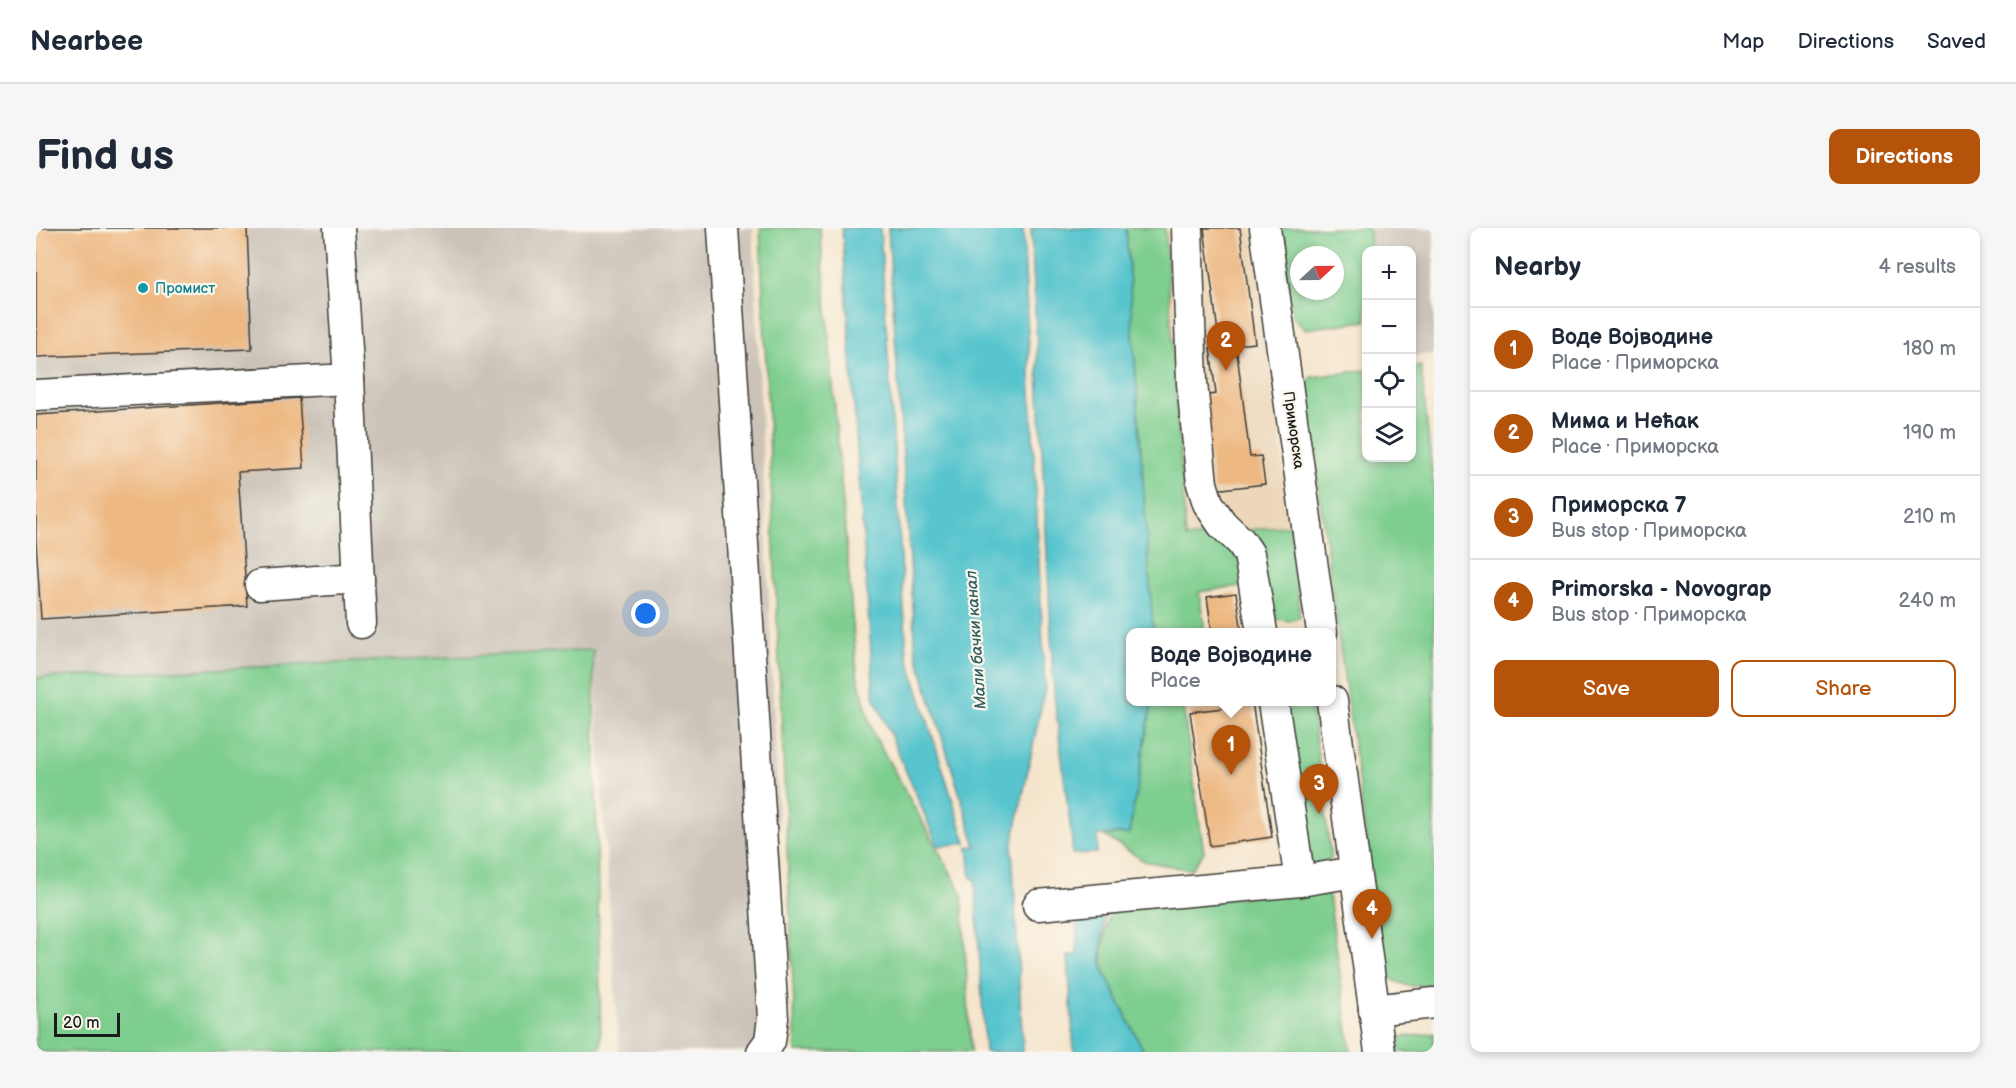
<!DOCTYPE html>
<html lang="en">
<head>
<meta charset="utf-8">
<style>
	body { margin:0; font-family:"Balsamiq Sans",sans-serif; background:#f6f6f7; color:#1f2937 }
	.controls { position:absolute; right:18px; top:18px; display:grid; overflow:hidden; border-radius:12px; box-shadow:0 3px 9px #0003 }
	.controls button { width:54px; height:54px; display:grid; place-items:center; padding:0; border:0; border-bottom:2px solid #e0e1e3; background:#fff; color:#1f2937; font:30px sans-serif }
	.compass { position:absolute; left:1254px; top:18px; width:54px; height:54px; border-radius:50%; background:#fff; box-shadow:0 3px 9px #0003; rotate:68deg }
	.scale { position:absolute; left:18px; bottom:15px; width:66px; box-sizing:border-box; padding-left:6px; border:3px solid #1c1c1c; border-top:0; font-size:16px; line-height:21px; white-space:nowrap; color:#1c1c1c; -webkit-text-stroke:4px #fbf7ec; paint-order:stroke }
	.you { position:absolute; left:610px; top:386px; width:21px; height:21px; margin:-15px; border:4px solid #fff; border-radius:50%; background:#1a73e8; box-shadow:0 0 0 9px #1a73e833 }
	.badge { display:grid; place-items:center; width:39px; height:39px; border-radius:50%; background:#b45309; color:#fff; font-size:20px; font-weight:700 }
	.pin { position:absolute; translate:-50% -50px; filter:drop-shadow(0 2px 3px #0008) }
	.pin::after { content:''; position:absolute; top:32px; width:21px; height:18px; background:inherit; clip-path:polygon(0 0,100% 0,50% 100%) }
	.popup { position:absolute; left:1090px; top:400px; width:210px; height:78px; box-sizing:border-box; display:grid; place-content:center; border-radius:12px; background:#fff; filter:drop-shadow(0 2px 4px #0005); font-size:20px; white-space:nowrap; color:#747a83 }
	.popup b { font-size:22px; color:#1f2937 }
	.popup::after { content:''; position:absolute; left:50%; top:100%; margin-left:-12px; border:12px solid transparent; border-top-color:#fff }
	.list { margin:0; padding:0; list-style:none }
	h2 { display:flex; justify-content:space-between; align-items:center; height:78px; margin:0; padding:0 24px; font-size:26px }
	h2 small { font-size:20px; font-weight:400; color:#747a83 }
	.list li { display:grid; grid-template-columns:39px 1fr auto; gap:18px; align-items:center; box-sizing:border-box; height:84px; padding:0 24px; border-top:2px solid #e0e1e3 }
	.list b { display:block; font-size:22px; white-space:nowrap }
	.list p { margin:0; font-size:20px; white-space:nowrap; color:#747a83 }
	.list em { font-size:20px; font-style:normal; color:#747a83 }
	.actions { display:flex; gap:12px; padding:18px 24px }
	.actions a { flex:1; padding:14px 0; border:2px solid #b45309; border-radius:12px; text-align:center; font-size:21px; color:#b45309 }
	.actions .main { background:#b45309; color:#fff }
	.icon { flex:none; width:33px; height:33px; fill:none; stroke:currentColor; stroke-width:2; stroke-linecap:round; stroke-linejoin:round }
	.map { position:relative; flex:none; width:1398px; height:824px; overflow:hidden; border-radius:12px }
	header { display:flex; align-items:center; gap:36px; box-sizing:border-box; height:84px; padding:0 30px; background:#fff; border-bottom:2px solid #e0e1e3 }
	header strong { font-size:28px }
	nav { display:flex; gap:33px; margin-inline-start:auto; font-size:21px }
	.intro { display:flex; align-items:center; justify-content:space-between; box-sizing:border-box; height:144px; padding:0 36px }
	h1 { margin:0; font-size:42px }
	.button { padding:15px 27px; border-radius:12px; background:#b45309; color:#fff; font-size:21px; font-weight:700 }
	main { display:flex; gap:36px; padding:0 36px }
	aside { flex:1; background:#fff; border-radius:12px; box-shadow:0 3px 9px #0003 }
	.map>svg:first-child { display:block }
</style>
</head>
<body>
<header>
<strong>Nearbee</strong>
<nav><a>Map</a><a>Directions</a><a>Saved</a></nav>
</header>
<div class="intro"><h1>Find us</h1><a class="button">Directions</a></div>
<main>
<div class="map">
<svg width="1398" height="824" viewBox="0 0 1398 824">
	<rect width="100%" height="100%" fill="#fbf7ec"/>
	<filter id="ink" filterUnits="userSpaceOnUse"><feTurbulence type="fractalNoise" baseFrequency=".0167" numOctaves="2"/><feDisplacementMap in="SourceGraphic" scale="12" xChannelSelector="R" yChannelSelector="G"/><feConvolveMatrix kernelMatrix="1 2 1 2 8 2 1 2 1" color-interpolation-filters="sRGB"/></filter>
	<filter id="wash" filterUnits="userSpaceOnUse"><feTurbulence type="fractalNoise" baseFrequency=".008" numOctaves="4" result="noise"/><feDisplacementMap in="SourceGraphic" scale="24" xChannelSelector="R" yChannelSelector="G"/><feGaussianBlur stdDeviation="1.35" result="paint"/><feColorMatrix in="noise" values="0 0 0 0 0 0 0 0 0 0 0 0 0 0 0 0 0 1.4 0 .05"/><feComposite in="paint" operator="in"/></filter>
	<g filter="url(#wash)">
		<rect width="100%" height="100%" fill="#f5e5cc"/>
		<polygon fill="#ecd7ba" points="1129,0 1216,0 1255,297 1150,311"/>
		<g fill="#cbc2b8">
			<polygon points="0,0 717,0 752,824 583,824 557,422 0,450"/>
			<polygon points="1332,0 1398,0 1398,126 1376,128 1376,22 1335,22"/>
		</g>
		<g fill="#7ece8f" stroke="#4d7556" stroke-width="1.5" fill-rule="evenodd">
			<polygon points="724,0 784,0 821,446 837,505 926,665 935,824 760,824"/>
			<polygon points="1090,0 1129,0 1150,310 1255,297 1264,390 1253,393 1239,391 1212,357 1163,364 1169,404 1117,404"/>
			<path d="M1243,0H1332L1335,22H1330V93L1269,101L1256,88ZM1263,27H1299V63H1263Z"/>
			<polygon points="1385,138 1398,264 1398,757 1372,758 1349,749 1269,162 1275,149 1330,142 1330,230 1376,230 1376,139"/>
			<polygon points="557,422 565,819 472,824 0,824 0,450"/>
			<polygon points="1116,474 1179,474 1147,479 1168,624 1155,642 1108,633 1067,607 1093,606"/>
			<polygon points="1247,474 1275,474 1295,631 1290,636 1274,638"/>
			<polygon points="1285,662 1293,668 1315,824 1108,824 1068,743 1066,720 1074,681"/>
			<polygon points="1398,805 1398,824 1362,824 1360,810"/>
		</g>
		<g fill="#58c5ce" stroke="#3a7075" stroke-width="1.5">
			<polygon points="806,0 844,0 871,427 930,615 902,618 838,468"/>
			<polygon points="852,0 987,0 1009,460 976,619 987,824 949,824 939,650 935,650 932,619 940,618 880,425"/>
			<polygon points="995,0 1090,0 1117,404 1094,404 1094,474 1116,474 1093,606 1062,607 1061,625 1036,626 1036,613 1018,466"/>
			<polygon points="1069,678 1065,730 1068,743 1108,824 1038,824 1032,728 1041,727 1040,681"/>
		</g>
		<g id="blocks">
			<g fill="#edb882">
				<polygon points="0,0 211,0 216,121 0,129"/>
				<polygon points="1168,0 1204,0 1219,115 1200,117 1214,229 1225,228 1229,256 1178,262 1166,168 1180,166 1174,120 1184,119"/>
				<polygon points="263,170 268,240 202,244 211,378 5,391 0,313 0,187"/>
				<polygon points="1200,365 1206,404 1176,404 1171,369"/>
				<polygon points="1186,474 1216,474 1236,609 1174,618 1154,484 1187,480"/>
			</g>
		</g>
	</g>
	<g filter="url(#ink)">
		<use href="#blocks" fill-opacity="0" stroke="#3d3a36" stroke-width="1.5"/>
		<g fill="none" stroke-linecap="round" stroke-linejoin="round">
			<g stroke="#3d3a36" stroke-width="33">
				<g id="minor">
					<polyline points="687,0 737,790 734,813 726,824"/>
					<polyline points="1151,0 1156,155 1166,256 1172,275 1186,296 1205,314 1213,326 1226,404"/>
					<polyline points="1229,0 1286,404"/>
					<polyline points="313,151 325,395"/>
					<polyline points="0,167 313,151 303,0"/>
					<polyline points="224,357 323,350"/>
					<polyline points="1296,473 1344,824"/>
					<polyline points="1237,474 1264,653"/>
					<polyline points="1002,677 1264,653 1319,644"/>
					<polyline points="1338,782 1398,775"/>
				</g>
			</g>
			<use href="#minor" stroke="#fff" stroke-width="30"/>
		</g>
	</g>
	<circle fill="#0f9aa8" stroke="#fbf7ec" stroke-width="2" cx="107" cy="60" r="6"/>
	<g text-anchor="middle" stroke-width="4.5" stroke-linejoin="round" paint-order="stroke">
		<g font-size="15" fill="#0d838f" stroke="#fbf7ec" text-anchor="start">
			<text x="119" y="65">Промист</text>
		</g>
		<g font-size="15" fill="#1c1c1c" stroke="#fbf7ec">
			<text transform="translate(1258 202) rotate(82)" y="5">Приморска</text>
		</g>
		<g font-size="16" font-style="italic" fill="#346063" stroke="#fbf7ec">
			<text transform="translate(939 412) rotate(-94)" y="6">Мали бачки канал</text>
		</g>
	</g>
</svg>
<div class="controls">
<button>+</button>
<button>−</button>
<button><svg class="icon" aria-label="locate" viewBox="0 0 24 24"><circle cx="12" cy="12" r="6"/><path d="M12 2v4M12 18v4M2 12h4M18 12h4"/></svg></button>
<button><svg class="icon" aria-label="layers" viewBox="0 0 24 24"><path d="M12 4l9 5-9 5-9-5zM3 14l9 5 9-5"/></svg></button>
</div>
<svg class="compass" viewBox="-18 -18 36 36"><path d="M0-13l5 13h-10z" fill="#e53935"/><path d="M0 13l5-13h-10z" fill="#747a83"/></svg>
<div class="scale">20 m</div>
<div class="you"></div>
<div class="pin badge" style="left:1195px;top:547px">1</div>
<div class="popup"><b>Воде Војводине</b>Place</div>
<div class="pin badge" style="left:1190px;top:143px">2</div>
<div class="pin badge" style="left:1283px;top:586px">3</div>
<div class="pin badge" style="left:1336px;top:711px">4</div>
</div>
<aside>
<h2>Nearby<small>4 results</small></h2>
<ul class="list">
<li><span class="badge">1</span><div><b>Воде Војводине</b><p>Place · Приморска</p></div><em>180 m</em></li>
<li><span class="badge">2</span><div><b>Мима и Нећак</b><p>Place · Приморска</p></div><em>190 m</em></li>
<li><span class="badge">3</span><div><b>Приморска 7</b><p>Bus stop · Приморска</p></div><em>210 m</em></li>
<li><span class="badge">4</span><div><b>Primorska - Novograp</b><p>Bus stop · Приморска</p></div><em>240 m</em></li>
</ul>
<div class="actions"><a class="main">Save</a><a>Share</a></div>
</aside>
</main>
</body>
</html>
